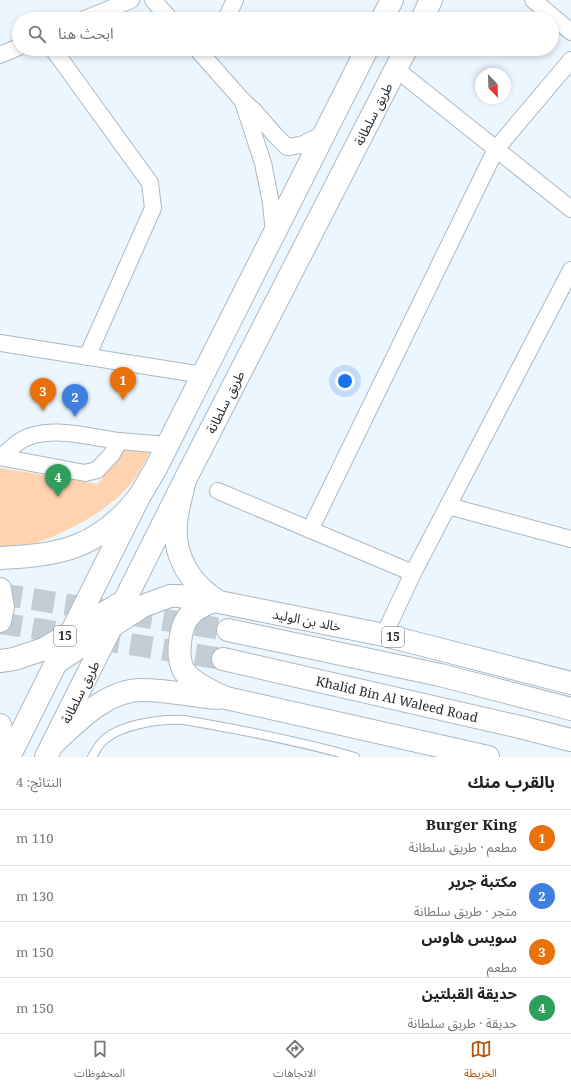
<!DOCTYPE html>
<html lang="ar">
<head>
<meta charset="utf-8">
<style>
	body { margin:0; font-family:"Noto Serif","Noto Sans Arabic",serif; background:#f6f6f6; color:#222; direction:rtl }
	.compass { position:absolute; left:475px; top:68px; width:36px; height:36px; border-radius:50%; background:#fff; box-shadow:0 2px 6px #0003; rotate:157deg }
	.you { position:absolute; left:345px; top:381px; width:14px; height:14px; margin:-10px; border:3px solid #fff; border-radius:50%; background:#1a73e8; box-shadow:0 0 0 6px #1a73e833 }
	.badge { display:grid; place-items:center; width:26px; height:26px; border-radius:50%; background:#b45309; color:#fff; font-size:13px; font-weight:700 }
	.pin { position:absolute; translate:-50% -33px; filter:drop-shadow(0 1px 2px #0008) }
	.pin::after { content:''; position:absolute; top:21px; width:14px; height:12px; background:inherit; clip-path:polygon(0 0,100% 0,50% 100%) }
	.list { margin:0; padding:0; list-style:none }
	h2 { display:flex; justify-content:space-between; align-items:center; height:52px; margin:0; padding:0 16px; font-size:17px }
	h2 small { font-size:13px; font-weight:400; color:#767676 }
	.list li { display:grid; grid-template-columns:26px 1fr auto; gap:12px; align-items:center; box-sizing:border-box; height:56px; padding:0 16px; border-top:1px solid #e0e0e0 }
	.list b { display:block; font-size:15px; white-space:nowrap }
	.list p { margin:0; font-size:13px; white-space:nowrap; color:#767676 }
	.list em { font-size:13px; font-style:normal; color:#767676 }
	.icon { flex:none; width:22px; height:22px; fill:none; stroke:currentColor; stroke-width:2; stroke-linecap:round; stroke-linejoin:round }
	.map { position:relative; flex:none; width:571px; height:757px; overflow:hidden; direction:ltr }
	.search { position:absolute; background:#fff; box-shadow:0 2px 6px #0003; left:12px; right:12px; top:12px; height:44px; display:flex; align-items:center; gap:10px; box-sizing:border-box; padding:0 14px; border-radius:22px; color:#767676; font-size:15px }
	.sheet { height:276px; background:#fff }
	nav { display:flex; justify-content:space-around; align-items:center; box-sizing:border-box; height:56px; border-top:1px solid #e0e0e0; background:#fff; font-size:11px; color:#767676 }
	nav a { display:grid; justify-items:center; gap:2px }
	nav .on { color:#b45309 }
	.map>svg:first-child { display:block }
</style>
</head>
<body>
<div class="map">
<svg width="571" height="757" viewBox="0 0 571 757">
	<rect width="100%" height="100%" fill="#ecf6fe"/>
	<path fill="#ffd3af" d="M123,448L151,450C144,463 137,478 126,489C105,512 62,536 31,544C21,546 10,546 0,547V468L98,484Z"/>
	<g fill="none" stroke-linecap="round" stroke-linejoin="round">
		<g stroke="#c4cdd5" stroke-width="22" stroke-dasharray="22 11" stroke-linecap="butt">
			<polyline points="0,594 228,630"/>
			<polyline points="0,623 223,659"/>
		</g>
		<g stroke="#acb8c1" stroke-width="10">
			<path id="lane" d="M92,757C95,753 97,747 101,743C118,724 160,719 184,720C242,730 299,741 355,757"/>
		</g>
		<g stroke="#acb8c1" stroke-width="18">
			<g id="street">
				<polyline points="153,0 170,19"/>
				<polyline points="533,0 571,32"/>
				<polyline points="85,19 131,0"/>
				<polyline points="226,19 235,0"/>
				<polyline points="53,49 150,183 153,208 87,357"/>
				<polyline points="197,49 242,100 254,111 276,136 287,147 301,145 326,133"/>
				<polyline points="0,55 19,47"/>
				<polyline points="396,69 571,209"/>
				<polyline points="243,102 263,163 271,203 274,234"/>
				<polyline points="0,343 203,375"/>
				<polyline points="0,457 85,473 97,470 112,454 119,441 167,445"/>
				<path d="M1,457C7,452 13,446 20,441C47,424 89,437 119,441"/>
				<polyline points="218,491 413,573"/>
				<polyline points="448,506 571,539"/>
				<polyline points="310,530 496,149 571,60"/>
				<polyline points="384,635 413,573 571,270"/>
			</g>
		</g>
		<g stroke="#acb8c1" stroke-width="24">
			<g id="primary">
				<polyline points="382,19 392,0"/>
				<polyline points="422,19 431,0"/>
				<polyline points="9,757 139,497 156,468 367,49"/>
				<polyline points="46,757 186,478 406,49"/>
			</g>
		</g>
		<g stroke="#acb8c1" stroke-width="24">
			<g id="highway">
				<path d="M184,484C181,497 177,510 176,523C173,557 191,585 219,602"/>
				<path d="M0,558C62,555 98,548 139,497"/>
				<polyline points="0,589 3,607 0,621"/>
				<path d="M214,601C206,604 198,607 192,613C179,624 176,657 184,671C191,682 214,693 226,698L488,757"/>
				<polyline points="228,630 440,675 571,709"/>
				<polyline points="223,659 520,727 571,740"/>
				<polyline points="0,661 14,659 44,649 126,600"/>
				<polyline points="56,663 84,644 143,606 170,596 179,596 214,601 384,635 571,683"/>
				<polyline points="0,725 2,734 2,757"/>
				<path d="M54,743C78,721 106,690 142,690C167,690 193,696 218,698"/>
			</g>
		</g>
		<use href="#lane" stroke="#fff" stroke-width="8"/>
		<use href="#street" stroke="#fff" stroke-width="16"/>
		<use href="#primary" stroke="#fff" stroke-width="22"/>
		<use href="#highway" stroke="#fff" stroke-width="22"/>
	</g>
	<g text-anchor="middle" stroke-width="3" stroke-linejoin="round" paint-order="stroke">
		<g fill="#fff" stroke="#676b6d" stroke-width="1">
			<rect x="54" y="626" width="22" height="20" rx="3"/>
			<rect x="382" y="627" width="22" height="20" rx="3"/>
		</g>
		<g font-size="12" font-weight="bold" fill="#262b2f">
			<text x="65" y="640">15</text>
			<text x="393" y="641">15</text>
		</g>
		<g font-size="13" fill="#262b2f" stroke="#fff">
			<text transform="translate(373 114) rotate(-63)" y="5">طريق سلطانة</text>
			<text transform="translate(225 402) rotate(-63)" y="5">طريق سلطانة</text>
			<text transform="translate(307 620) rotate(11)" y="5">خالد بن الوليد</text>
			<text transform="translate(80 692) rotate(-63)" y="5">طريق سلطانة</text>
			<text transform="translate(397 699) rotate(13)" y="5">Khalid Bin Al Waleed Road</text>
		</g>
	</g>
</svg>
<svg class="compass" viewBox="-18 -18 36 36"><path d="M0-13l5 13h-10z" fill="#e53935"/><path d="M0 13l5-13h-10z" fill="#767676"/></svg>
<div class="you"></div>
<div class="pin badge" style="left:123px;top:400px;background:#e8710a">1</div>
<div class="pin badge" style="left:75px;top:417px;background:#3f7fe0">2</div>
<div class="pin badge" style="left:43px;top:411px;background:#e8710a">3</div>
<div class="pin badge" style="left:58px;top:497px;background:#2e9e5b">4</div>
<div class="search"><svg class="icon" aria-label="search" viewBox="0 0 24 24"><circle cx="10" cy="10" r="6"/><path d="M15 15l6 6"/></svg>ابحث هنا</div>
</div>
<section class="sheet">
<h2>بالقرب منك<small>النتائج: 4</small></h2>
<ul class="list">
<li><span class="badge" style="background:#e8710a">1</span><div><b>Burger King</b><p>مطعم · طريق سلطانة</p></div><em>110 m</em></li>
<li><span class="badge" style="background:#3f7fe0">2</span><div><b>مكتبة جرير</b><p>متجر · طريق سلطانة</p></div><em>130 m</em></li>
<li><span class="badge" style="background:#e8710a">3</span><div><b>سويس هاوس</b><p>مطعم</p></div><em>150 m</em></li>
<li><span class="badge" style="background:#2e9e5b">4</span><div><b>حدیقة القبلتین</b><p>حديقة · طريق سلطانة</p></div><em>150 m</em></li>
</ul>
</section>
<nav>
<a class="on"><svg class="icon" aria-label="map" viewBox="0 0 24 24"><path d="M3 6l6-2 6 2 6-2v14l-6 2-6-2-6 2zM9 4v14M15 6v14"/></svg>الخريطة</a>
<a><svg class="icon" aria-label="directions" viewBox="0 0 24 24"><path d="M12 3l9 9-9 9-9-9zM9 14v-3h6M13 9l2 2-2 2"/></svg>الاتجاهات</a>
<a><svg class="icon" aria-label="saved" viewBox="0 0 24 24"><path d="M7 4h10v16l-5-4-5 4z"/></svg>المحفوظات</a>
</nav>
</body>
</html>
